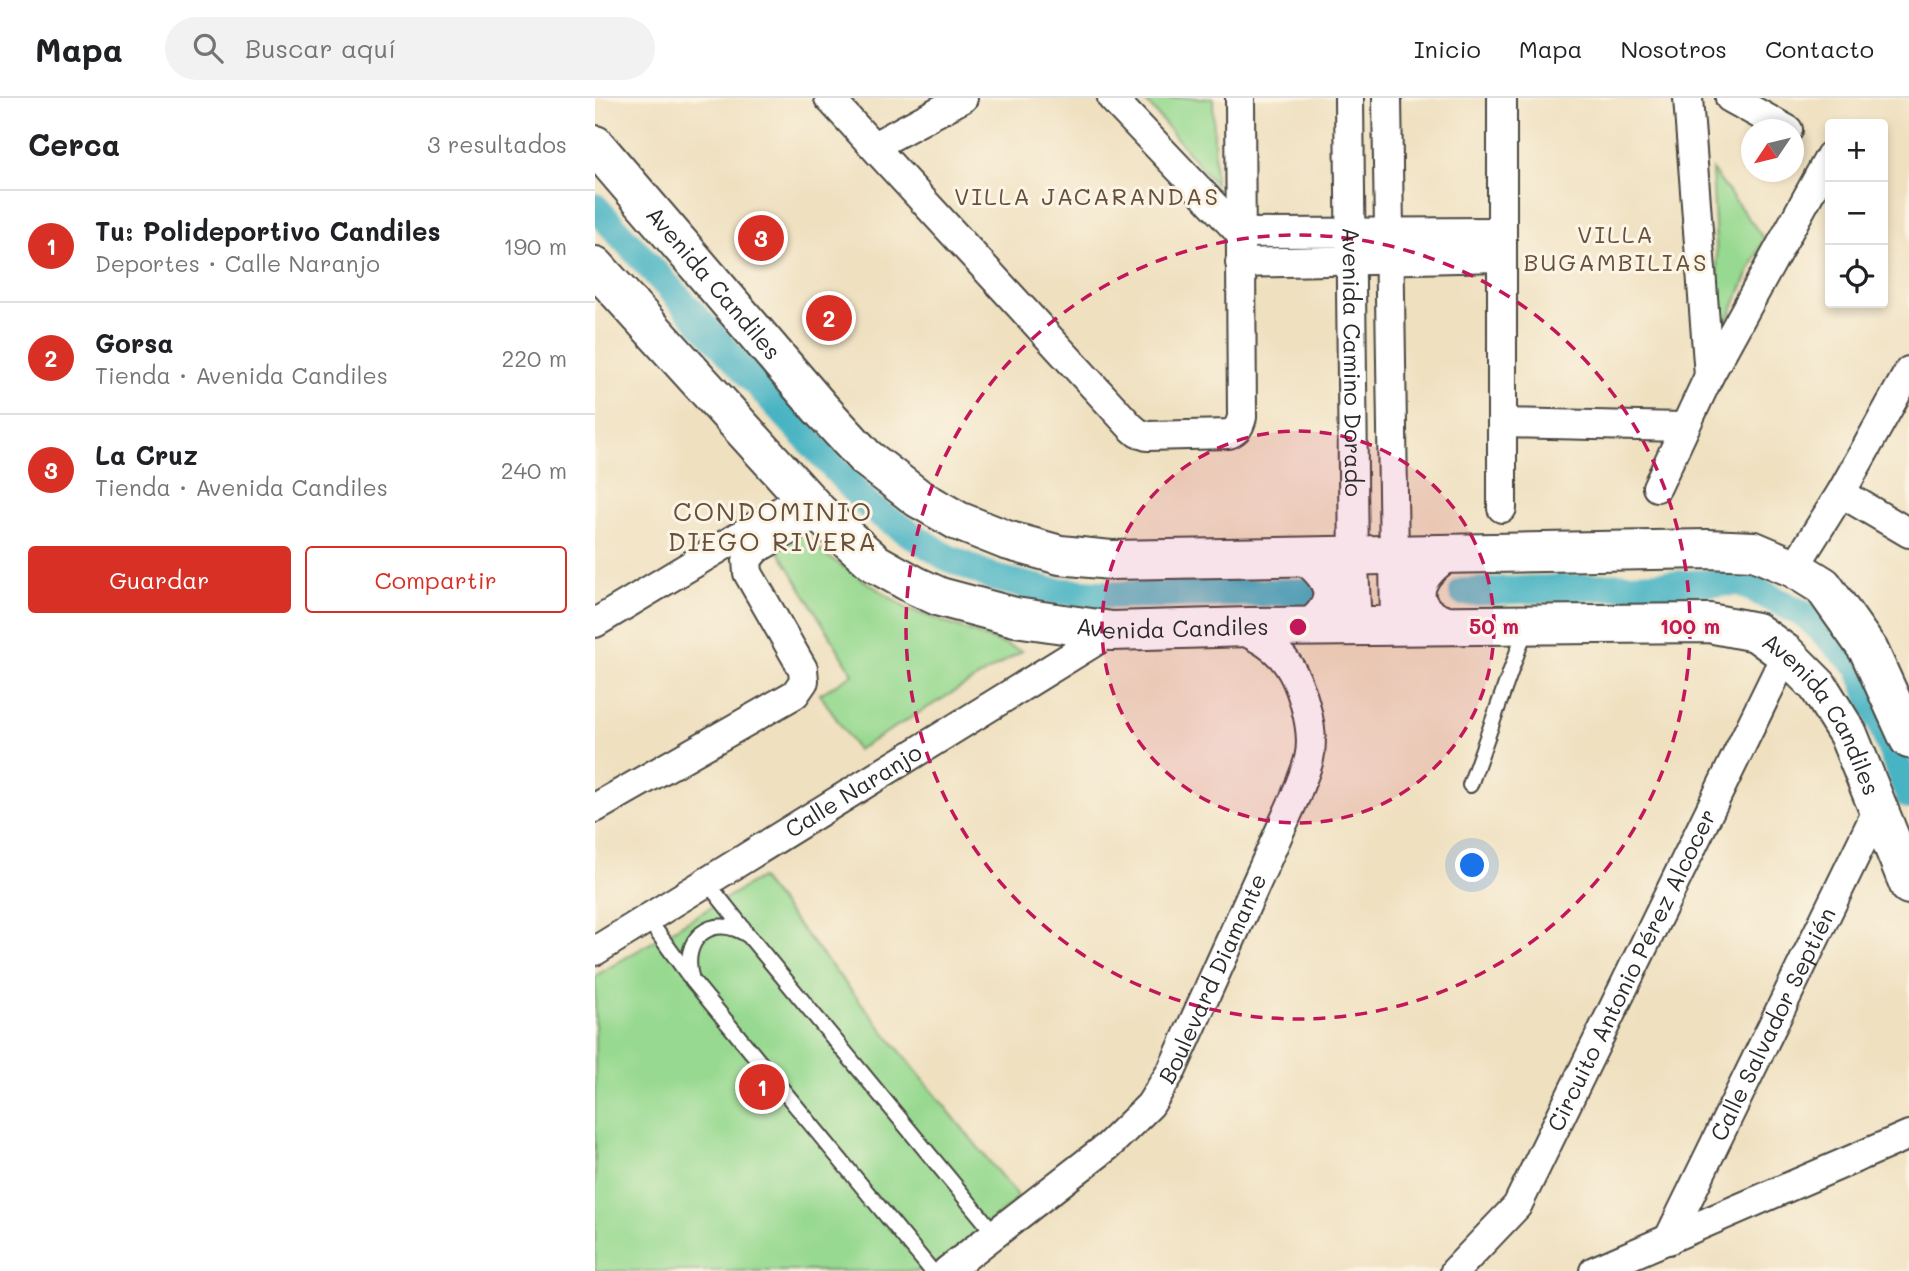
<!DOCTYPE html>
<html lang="es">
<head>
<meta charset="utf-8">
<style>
	body { margin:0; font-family:Mali,sans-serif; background:#f2f2f2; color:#202124 }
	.controls { position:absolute; right:21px; top:21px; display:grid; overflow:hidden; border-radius:7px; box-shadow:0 4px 10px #0003 }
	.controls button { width:63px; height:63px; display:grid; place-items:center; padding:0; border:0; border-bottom:2px solid #e0e0e0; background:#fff; color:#202124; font:35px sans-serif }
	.compass { position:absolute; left:1146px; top:21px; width:63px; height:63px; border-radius:50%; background:#fff; box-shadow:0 4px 10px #0003; rotate:235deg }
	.you { position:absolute; left:878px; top:768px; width:24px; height:24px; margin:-18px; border:5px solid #fff; border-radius:50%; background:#1a73e8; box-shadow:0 0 0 10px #1a73e833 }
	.badge { display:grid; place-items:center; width:46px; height:46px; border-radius:50%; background:#d93025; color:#fff; font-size:23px; font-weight:700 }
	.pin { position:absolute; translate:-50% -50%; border:4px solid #fff; box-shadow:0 2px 7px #0006 }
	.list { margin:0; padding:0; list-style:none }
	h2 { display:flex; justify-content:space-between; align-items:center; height:91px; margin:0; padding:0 28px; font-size:30px }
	h2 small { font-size:23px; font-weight:400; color:#757577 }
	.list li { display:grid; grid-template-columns:46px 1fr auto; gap:21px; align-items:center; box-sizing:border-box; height:112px; padding:0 28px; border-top:2px solid #e0e0e0 }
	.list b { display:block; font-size:26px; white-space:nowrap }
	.list p { margin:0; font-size:23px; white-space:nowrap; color:#757577 }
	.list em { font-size:23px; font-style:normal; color:#757577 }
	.actions { display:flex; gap:14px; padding:21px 28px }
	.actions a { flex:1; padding:16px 0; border:2px solid #d93025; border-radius:7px; text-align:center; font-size:24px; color:#d93025 }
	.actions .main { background:#d93025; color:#fff }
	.icon { flex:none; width:38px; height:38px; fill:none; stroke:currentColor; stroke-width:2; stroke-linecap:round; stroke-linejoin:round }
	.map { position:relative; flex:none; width:1314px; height:1173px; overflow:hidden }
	header { display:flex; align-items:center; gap:42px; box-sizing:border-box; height:98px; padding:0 35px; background:#fff; border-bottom:2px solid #e0e0e0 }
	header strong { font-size:33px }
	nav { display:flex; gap:38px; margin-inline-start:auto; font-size:24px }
	.search { width:490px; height:63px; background:#f2f2f2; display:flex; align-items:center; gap:18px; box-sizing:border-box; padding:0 24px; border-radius:38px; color:#757577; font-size:26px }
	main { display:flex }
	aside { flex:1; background:#fff }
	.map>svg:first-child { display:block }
</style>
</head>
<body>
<header>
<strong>Mapa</strong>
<div class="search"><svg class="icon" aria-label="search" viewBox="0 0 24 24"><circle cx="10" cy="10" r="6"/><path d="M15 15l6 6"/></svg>Buscar aquí</div>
<nav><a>Inicio</a><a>Mapa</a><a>Nosotros</a><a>Contacto</a></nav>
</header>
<main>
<aside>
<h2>Cerca<small>3 resultados</small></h2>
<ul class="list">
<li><span class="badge">1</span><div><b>Tu: Polideportivo Candiles</b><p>Deportes · Calle Naranjo</p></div><em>190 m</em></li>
<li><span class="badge">2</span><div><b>Gorsa</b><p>Tienda · Avenida Candiles</p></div><em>220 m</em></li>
<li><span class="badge">3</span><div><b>La Cruz</b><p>Tienda · Avenida Candiles</p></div><em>240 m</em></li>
</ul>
<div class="actions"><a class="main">Guardar</a><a>Compartir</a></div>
</aside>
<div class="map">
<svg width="1314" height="1173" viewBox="0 0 1314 1173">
	<rect width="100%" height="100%" fill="#fcf5e5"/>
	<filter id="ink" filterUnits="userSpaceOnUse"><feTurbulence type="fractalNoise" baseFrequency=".0143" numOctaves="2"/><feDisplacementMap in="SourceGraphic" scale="14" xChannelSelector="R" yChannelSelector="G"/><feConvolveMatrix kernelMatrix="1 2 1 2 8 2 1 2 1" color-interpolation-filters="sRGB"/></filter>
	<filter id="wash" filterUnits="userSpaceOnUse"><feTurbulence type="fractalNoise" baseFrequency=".00686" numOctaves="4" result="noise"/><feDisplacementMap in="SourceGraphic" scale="28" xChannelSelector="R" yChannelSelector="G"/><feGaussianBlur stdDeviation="1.57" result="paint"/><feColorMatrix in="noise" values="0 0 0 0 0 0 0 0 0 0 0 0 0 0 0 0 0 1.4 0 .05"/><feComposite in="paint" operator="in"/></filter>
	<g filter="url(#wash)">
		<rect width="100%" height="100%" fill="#efe0c0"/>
		<g fill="#97d990" stroke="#61825e" stroke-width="2">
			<polygon points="548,0 618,0 620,86"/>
			<polygon points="1117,72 1169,141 1126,236"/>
			<polygon points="206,433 229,456 311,510 427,553 262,652 225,596 258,576 182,450"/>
			<polygon points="165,780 424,1100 334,1173 0,1173 0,878"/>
		</g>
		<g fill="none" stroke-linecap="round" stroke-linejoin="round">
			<g stroke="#47b3c3" stroke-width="28">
				<polyline points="0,109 276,410 351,459 400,480 455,493 521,497 709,494"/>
				<polyline points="868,494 1145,484 1212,518 1264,569 1314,698"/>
			</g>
		</g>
	</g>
	<g filter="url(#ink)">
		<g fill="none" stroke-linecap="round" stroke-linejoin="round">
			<g stroke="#484641" stroke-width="18">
				<g id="lane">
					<polyline points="875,687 931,530"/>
					<polyline points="111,783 149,831"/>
					<polyline points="52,820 94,878"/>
					<path d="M337,1173L97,882C84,841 117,813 154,838L400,1136"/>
				</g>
			</g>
			<g stroke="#484641" stroke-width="32">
				<g id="street">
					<path d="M234,0L536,329L543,335L552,338L634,336C643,332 645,327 647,319L645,0"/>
					<polyline points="517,0 645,135 907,134"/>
					<path id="s1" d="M754,0L759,469L762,528"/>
					<polyline points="792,0 800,527"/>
					<polyline points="1093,0 1114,278"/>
					<polyline points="1135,0 1193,32"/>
					<polyline points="279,48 368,0"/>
					<polyline points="645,165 907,159"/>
					<polyline points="907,325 1088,329"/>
					<polyline points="1062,389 1114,278 1235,58"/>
					<polyline points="1246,395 1314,435"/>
					<polyline points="907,410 907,0"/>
					<polyline points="1199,470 1246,395 1314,273"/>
					<polyline points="0,525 209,399"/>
					<polyline points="0,710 200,596 209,583 208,571 153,475 152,462 161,451 224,415"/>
					<path id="s2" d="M0,853L517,533"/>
					<path id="s3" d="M1073,1142L1283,711"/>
					<path id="s4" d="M352,1173L513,1048L555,1007L577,972L701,697C705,685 711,673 714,661C721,633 706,580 687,559C675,545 658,538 642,529"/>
					<path id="s5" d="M860,1173L922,1108L1191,556"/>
					<polyline points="999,1173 1314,1037"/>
				</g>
			</g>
			<g stroke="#484641" stroke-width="42">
				<g id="secondary">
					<path id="s6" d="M0,47L225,310L270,359L323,400L363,423L411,442L465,457L516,462L1112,451L1159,453L1199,470L1228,488L1274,553L1314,641"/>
					<path id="s7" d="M0,168L224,415L280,465L321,488L345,499L420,519L517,533L655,529L1114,525L1161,534L1191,556L1223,588L1253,636L1314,787"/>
					<path d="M847,457C816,479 808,509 847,527"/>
					<path d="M713,459C742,482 747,504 718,528"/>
				</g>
			</g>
			<use href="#lane" stroke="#fff" stroke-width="14"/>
			<use href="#street" stroke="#fff" stroke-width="28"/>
			<use href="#secondary" stroke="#fff" stroke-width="38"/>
		</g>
	</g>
	<circle cx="703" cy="529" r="196" fill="#c2185b" fill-opacity=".12"/>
	<g fill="none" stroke="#c2185b" stroke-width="3.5" stroke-dasharray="12 9">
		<circle cx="703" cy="529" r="196"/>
		<circle cx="703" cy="529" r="392"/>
	</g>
	<g text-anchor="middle" stroke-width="6" stroke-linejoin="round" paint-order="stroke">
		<g font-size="23" fill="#2b2b2b" stroke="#fcf5e5">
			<text dy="8" stroke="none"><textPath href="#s6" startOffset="182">Avenida Candiles</textPath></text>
			<text dy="8" stroke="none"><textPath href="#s1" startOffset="264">Avenida Camino Dorado</textPath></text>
			<text dy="8" stroke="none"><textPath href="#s7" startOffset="718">Avenida Candiles</textPath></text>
			<text dy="8" stroke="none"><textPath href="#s7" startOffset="1410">Avenida Candiles</textPath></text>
			<text dy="8" stroke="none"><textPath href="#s2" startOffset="304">Calle Naranjo</textPath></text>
			<text dy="8" stroke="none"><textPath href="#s5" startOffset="352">Circuito Antonio Pérez Alcocer</textPath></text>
			<text dy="8" stroke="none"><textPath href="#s4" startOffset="404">Boulevard Diamante</textPath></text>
			<text dy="8" stroke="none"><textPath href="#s3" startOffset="240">Calle Salvador Septién</textPath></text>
		</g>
		<g font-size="24" letter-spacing="2" fill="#66503d" stroke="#fcf5e5">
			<text x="492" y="107">VILLA JACARANDAS</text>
			<text x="1021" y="145">VILLA<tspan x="1021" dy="28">BUGAMBILIAS</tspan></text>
		</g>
		<g font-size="26" letter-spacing="2" fill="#66503d" stroke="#fcf5e5">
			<text x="178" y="423">CONDOMINIO<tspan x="178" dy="30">DIEGO RIVERA</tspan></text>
		</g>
	</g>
	<circle cx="703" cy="529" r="10" fill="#c2185b" stroke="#fcf5e5" stroke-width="3.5"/>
	<g font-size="21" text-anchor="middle" font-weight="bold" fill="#c2185b" stroke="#fcf5e5" stroke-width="6" stroke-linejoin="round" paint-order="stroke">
		<text x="899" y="536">50 m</text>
		<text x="1095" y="536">100 m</text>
	</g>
</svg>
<div class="controls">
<button>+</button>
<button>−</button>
<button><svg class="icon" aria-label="locate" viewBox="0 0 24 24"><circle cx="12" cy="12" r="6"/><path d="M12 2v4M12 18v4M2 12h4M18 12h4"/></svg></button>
</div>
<svg class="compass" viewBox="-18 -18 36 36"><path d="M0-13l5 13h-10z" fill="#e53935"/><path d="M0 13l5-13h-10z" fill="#757577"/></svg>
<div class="you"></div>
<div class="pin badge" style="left:167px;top:989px">1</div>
<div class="pin badge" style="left:234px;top:220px">2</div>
<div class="pin badge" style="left:166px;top:140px">3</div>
</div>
</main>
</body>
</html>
